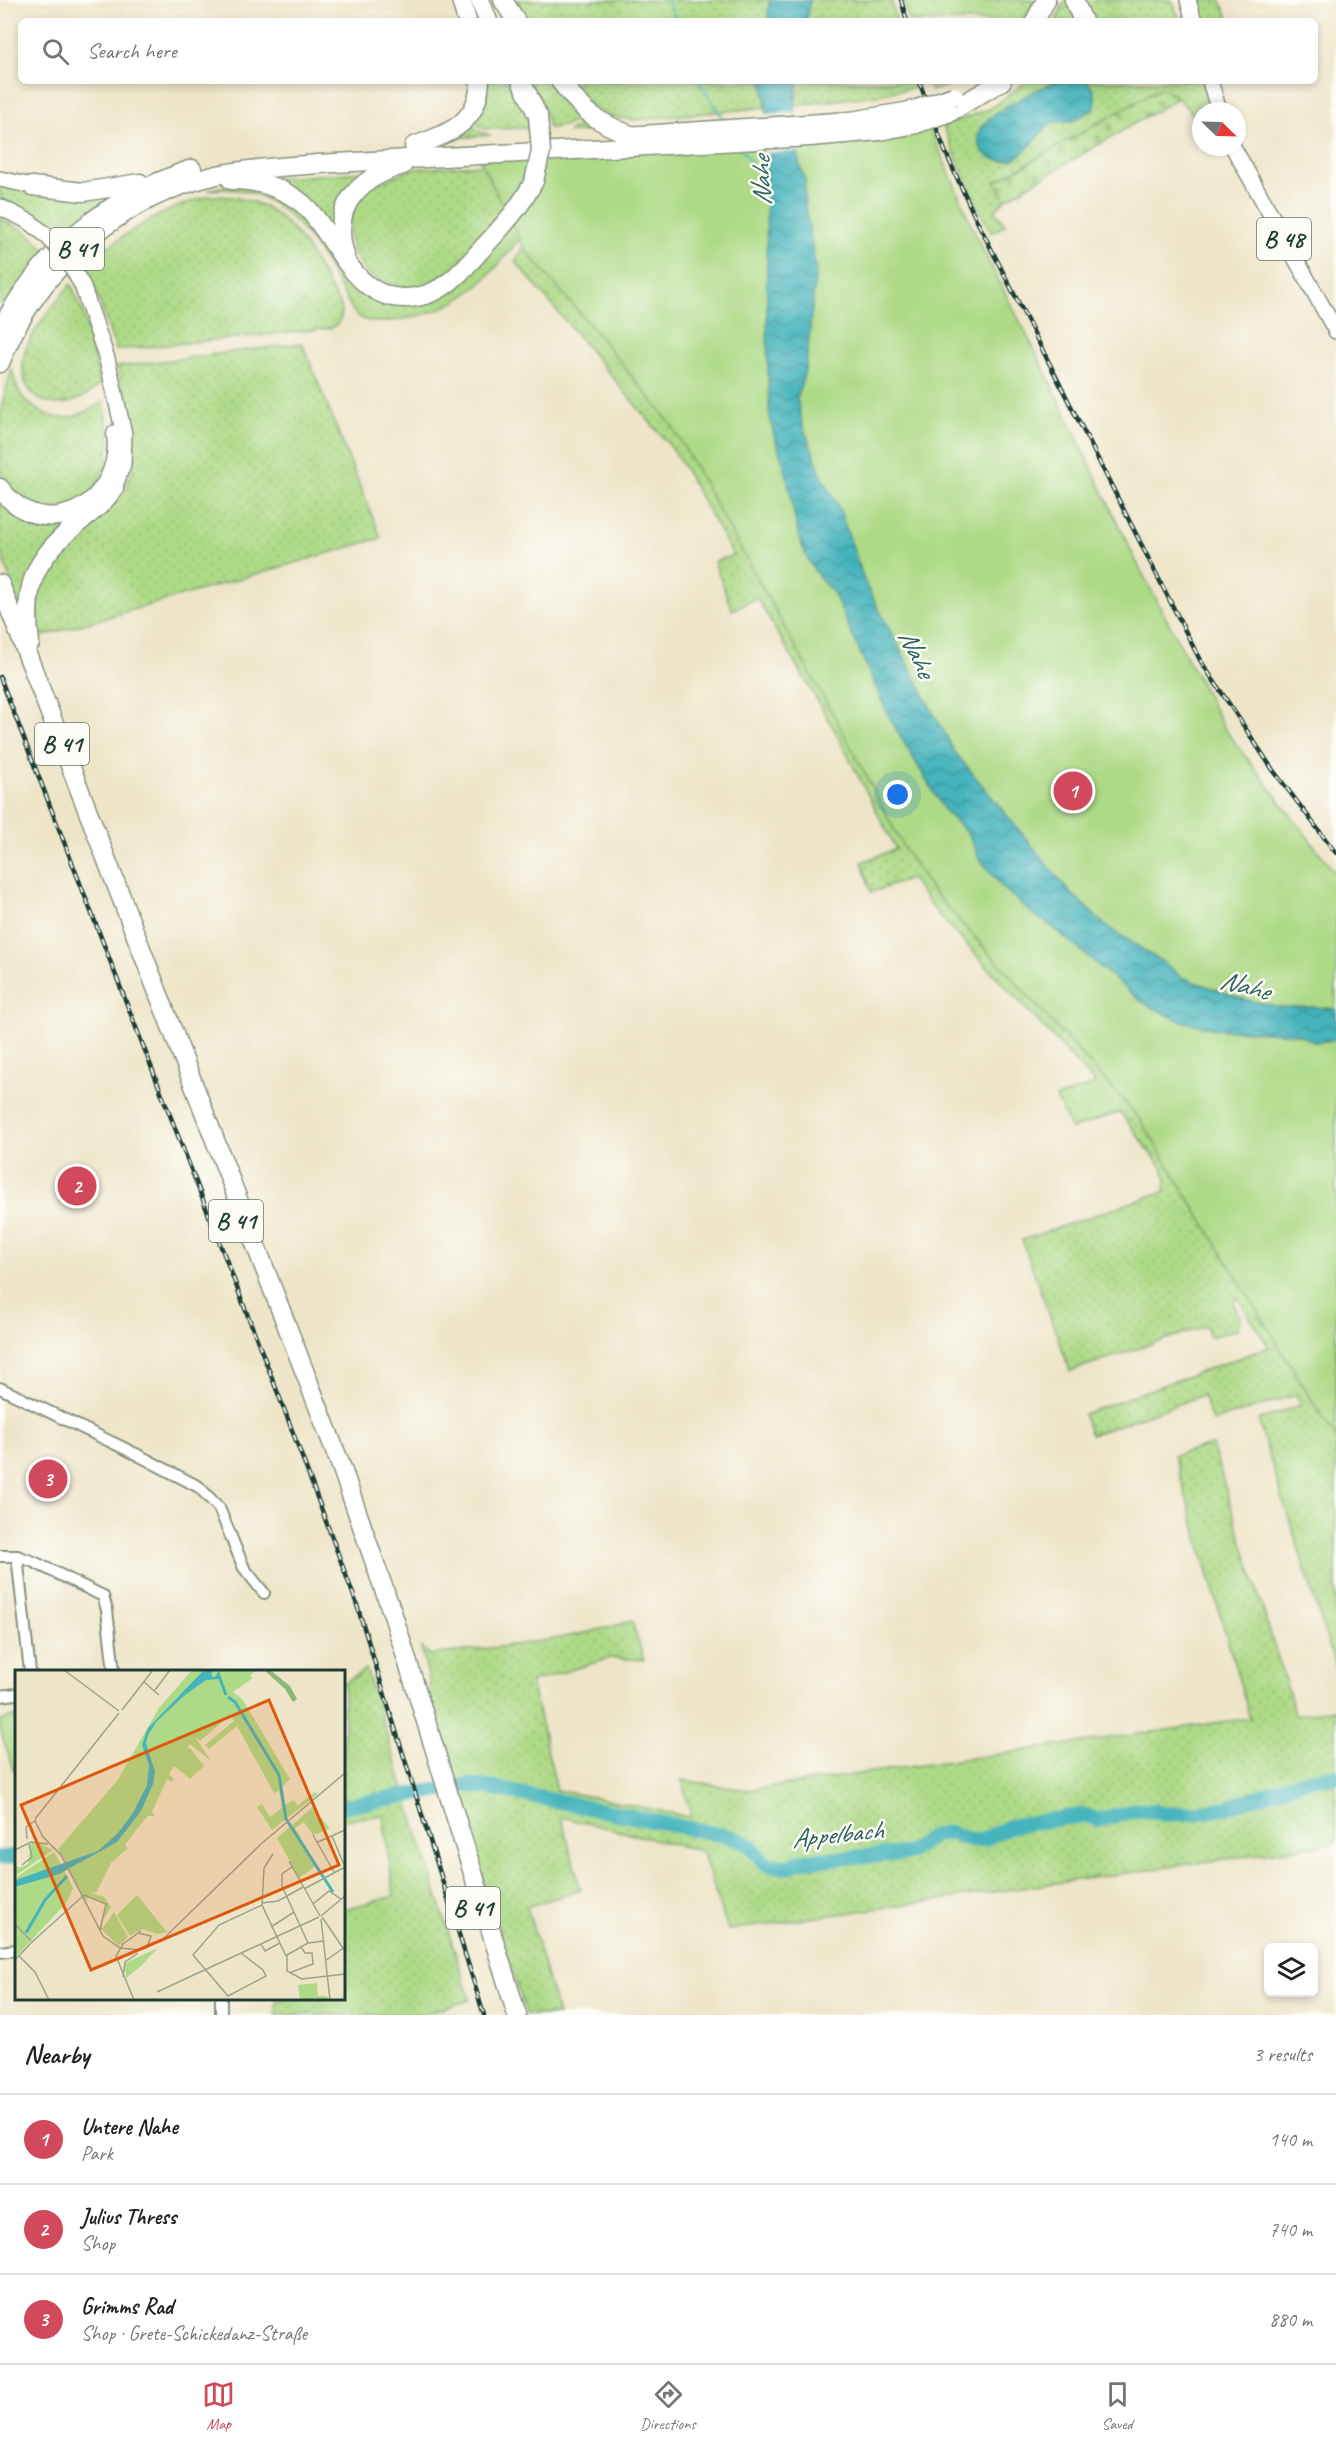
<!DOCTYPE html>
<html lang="en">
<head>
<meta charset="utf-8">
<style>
	body { margin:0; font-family:Caveat,sans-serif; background:#f2f2f2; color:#202124 }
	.controls { position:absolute; right:18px; bottom:18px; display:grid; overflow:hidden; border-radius:9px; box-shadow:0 3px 9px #0003 }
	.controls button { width:54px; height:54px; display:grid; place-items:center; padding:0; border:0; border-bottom:2px solid #e0e0e0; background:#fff; color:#202124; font:30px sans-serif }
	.compass { position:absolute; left:1192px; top:102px; width:54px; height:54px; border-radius:50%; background:#fff; box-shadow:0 3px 9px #0003; rotate:113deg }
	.you { position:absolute; left:898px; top:795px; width:21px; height:21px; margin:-15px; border:4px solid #fff; border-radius:50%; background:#1a73e8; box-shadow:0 0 0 9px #1a73e833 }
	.badge { display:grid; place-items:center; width:39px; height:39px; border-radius:50%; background:#d1495b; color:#fff; font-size:20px; font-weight:700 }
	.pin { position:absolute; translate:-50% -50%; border:3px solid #fff; box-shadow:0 2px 6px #0006 }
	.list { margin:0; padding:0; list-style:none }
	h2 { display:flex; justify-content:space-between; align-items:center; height:78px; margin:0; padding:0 24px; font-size:26px }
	h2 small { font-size:20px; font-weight:400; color:#757577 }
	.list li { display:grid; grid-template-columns:39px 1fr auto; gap:18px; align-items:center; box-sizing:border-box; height:90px; padding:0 24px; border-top:2px solid #e0e0e0 }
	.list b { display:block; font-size:22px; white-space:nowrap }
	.list p { margin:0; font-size:20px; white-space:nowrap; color:#757577 }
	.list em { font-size:20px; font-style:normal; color:#757577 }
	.icon { flex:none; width:33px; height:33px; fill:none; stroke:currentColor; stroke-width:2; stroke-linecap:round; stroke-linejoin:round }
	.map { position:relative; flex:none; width:1336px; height:2015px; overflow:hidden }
	.search { position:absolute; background:#fff; box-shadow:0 3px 9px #0003; left:18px; right:18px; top:18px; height:66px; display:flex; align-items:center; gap:15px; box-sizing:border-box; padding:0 21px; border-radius:9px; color:#757577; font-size:22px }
	.sheet { height:348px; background:#fff }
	nav { display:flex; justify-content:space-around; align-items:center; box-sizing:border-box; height:84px; border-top:2px solid #e0e0e0; background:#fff; font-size:16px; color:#757577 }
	nav a { display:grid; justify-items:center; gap:3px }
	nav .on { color:#d1495b }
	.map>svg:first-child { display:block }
</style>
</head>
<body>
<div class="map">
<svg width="1336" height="2015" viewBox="0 0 1336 2015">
	<defs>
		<pattern id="grass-dots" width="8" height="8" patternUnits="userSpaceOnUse" patternTransform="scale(1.5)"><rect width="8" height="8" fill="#aeda87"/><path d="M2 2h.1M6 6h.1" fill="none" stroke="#95bc75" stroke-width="1.8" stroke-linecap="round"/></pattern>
		<pattern id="cemetery-stones" width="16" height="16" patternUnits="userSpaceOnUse" patternTransform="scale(1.5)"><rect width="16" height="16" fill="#aeda87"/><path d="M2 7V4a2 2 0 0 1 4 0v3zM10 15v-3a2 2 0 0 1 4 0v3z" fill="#95bc75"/></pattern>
		<pattern id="water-waves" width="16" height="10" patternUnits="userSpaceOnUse" patternTransform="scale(1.5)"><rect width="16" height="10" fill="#45b4bd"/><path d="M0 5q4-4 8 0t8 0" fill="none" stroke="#39949a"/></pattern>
	</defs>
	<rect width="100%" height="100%" fill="#fdfcf7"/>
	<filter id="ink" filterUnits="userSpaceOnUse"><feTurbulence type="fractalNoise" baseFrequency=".0167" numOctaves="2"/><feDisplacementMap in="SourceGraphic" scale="12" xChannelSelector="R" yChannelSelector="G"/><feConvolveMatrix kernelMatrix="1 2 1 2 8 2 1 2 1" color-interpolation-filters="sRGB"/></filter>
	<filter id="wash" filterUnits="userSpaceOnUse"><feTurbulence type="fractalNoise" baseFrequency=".008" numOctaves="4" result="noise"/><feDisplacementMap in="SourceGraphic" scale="24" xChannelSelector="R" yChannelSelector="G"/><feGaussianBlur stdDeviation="1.35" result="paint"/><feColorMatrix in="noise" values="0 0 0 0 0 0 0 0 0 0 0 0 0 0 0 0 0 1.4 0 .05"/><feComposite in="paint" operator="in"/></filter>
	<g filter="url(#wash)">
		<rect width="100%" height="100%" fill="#eee5c8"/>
		<g fill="url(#grass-dots)" stroke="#668c5e" stroke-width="1.5">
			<polygon points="514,0 769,0 768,21 526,21"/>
			<polygon points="810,0 891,0 897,21 806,21"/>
			<polygon points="903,0 1035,0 1026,21 909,21"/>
			<polygon points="1065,0 1070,0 1078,21 1056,21"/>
			<polygon points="1081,0 1172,0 1180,21 1091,21"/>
			<path d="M1194,0H1220L1230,21C1206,21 1202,24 1194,0Z"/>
			<polygon points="485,81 513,81 528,116 530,128 485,129 471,120"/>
			<path d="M529,81H555L582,115C571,125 564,127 549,128L542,103Z"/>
			<path d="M571,81H762L768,107L634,120C598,117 592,108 571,81Z"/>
			<polygon points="798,81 915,81 917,87 878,95 795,105"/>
			<polygon points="927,81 963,81 931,91"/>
			<polygon points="1027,81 1205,81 1213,111 1201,111 1201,124 1178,98 1160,88 995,182 1006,199 995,210 1005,225 991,233 973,197 943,126 991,108"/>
			<polygon points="587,118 614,131 568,132"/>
			<polygon points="468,124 482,133 491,135 444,139"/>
			<polygon points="530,162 510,203 481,239 450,271 424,287 402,288 381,283 364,270 352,249 349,227 352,207 364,190 411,169"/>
			<polygon points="374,171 337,233 264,179"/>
			<polygon points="0,185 123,191 61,237 43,220 0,198"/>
			<path d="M229,185H251L295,204L340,265L418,304L529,205L530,225C490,276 468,309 399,320C382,322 368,325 355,314C328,269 303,208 249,192C236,188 221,189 208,190Z"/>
			<path d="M210,196C289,194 305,247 341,306C343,317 340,322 332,328L116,350L86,263C126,233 160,209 210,196Z"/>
			<polygon points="0,218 26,232 46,250 0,314"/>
			<polygon points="529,239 1336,1040 1336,1668 1258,1420 1301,1405 1296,1395 1212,1421 1203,1395 1091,1435 1083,1414 1269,1347 1237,1297 1233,1301 1240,1318 1237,1330 1210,1337 1206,1326 1070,1371 1022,1240 1165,1191 1166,1178 1163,1169 1120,1112 1071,1129 1056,1098 1096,1084 937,913 911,879 871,892 862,862 896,849 834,729 757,598 732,610 714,562 733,555 675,452 515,261"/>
			<path d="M71,284L83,312L100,383C72,416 20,410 23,362C24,338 56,303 71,284Z"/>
			<polygon points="302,343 381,538 39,637 37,605 42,581 54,557 119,497 132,473 135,450 117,367"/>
			<path d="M12,369C14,376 15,385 19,391C22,398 29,404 35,408C61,426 79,417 103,402L110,438L106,466L93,491L77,504L53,509L35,507L11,491L0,472V411Z"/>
			<polygon points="0,501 18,515 67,523 20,613 0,547"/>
			<path d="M1212,1445L1296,1716L1336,1709V1843L728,1930L702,1851L561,1817L581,1890L527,1907L558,2015H527L494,1917L428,1697L430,1684L421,1647L430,1655C499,1647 565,1641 632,1621L644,1660L610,1658L531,1682L557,1790L685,1816H691L682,1780L748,1790L1250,1718L1174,1455Z"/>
			<polygon points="366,1669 470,2000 419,2015 276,2015 277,1999 344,1998 344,1909 394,1896 383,1815 344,1820 344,1683"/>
		</g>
		<polygon fill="url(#cemetery-stones)" stroke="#668c5e" stroke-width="1.5" points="1161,88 1178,98 1006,199 995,182"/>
		<g fill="#aeda87" stroke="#668c5e" stroke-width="1.5">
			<polygon points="928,124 978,240 1039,359 1139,567 1226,731 1336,874 1336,1439 1140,1119 931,889 904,848 844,734 671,424 586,320 525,250 480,160"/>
			<polygon points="16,1716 16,1769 13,1770 0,1729 0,1721"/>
		</g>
		<g fill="url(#water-waves)" stroke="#327878" stroke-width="1.5">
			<polygon points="769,0 810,0 806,21 768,21"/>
			<path d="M762,81H798L795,105L799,163L805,180V205L816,269L806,367L797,399L802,423L822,476L838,505L866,585L923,692C931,713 945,730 954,751L1069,891L1106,926L1169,966L1181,977L1243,999L1281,1007H1318L1336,1009V1040L1314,1042L1298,1034L1215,1029L1178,1020L1142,1002L1056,930L1030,912L1001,886L978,856L969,835L945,811L890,719L833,592C800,563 796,527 789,486C785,460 770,434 769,407C766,333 767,259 766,185C766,148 770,117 762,81Z"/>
			<path d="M1058,81H1085C1095,87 1098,99 1093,110L1072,121L1052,122C1039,133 1031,149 1016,158C997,168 971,151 980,129C987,114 1042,86 1058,81Z"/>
		</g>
		<polygon fill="#eee5c8" points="798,112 801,151 764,153 765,114"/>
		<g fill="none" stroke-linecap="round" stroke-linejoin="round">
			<g stroke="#45b4bd" stroke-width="2">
				<polyline points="667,0 677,21"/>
				<polyline points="699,81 725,122"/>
				<polyline points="740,147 767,187"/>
			</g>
			<g stroke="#45b4bd" stroke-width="15">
				<polyline points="344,1806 468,1785 498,1789 731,1837 750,1845 762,1861 768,1865 789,1867 800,1861 909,1853 934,1835 950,1833 971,1840 984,1839 1011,1826 1084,1815 1099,1820 1136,1810 1153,1811 1164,1814 1196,1813 1225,1808 1309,1779 1336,1776"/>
				<polyline points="0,1858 16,1856"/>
			</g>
		</g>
	</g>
	<g filter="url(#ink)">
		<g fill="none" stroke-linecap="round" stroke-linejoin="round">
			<g stroke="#86917e" stroke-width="14">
				<g id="street">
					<polyline points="0,1388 138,1455 199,1487 219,1508 244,1568 264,1593"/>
					<polyline points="0,1556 17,1556 34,1562 103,1596 107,1610 114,1672"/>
					<polyline points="17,1556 30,1672"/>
					<polyline points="0,1696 16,1694"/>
					<polyline points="0,1952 16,1950"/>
					<polyline points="221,1998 221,2015"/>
				</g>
			</g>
			<g stroke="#86917e" stroke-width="18">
				<g id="primary">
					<polyline points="1188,0 1194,21"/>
					<polyline points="1210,81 1219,111"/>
					<polyline points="1233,147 1336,331"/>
					<polyline points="0,179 32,186"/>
					<polyline points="0,207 30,222 47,236"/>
					<polyline points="82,285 107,359 124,434 123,464 114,488"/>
				</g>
			</g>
			<g stroke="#86917e" stroke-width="21">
				<g id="highway">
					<polyline points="461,0 467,21"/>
					<polyline points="480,0 488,21"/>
					<polyline points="503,0 516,21"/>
					<polyline points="1074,0 1083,21"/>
					<polyline points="1035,21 1046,0"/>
					<polyline points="521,81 538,116"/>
					<path d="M560,81C585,113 596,122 633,136"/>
					<polyline points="950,112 1002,81"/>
					<polyline points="626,136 851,121 911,111"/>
					<path d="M414,146C449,133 478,124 480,81"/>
					<path d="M231,180C257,180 282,187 303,204C337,235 352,300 407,298C436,297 454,280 472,260C494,235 519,211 534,181"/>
					<polyline points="32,186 83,192 140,183"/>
					<path d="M345,255C330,206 359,178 403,165"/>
					<path d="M0,331C40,251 109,197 192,169"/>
					<path d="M0,363C36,269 119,197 217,175C250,168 284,167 317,164L810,137L879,131L916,124"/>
					<path d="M0,488C45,549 125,503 116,434"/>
					<polyline points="0,584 341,1466 394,1618 517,2015"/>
					<path d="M30,643C23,590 32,560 75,526C89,514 104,504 114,488"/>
				</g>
			</g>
			<use href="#street" stroke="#fff" stroke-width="10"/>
			<use href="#primary" stroke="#fff" stroke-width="15"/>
			<use href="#highway" stroke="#fff" stroke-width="18"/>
			<g stroke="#1f3d34" stroke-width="4.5">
				<g id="rail">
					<polyline points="901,0 907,21"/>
					<polyline points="919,81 945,151 975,217 1200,660 1273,770 1336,853"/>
					<polyline points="0,677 286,1414 356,1602 484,2015"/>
				</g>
			</g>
			<use href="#rail" stroke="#fdfcf7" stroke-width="2" stroke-dasharray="7" stroke-linecap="butt"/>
			<g stroke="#86917e" stroke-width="18" stroke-linecap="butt">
				<polyline id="primary-bridge" points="47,236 65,256 82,285"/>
			</g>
			<g stroke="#86917e" stroke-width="21" stroke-linecap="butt">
				<g id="highway-bridge">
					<polyline points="911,111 954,96"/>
					<polyline points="916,124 950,112"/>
					<polyline points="534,181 541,151 538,116"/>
				</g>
			</g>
			<use href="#primary-bridge" stroke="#fff" stroke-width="15"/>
			<use href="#highway-bridge" stroke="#fff" stroke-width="18"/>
		</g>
	</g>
	<g text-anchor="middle" stroke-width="5" stroke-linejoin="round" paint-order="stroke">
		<g fill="#fdfcf7" stroke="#62766e" stroke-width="1.5">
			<rect x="1257" y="218" width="54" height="42" rx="4.5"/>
			<rect x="50" y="228" width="54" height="42" rx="4.5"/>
			<rect x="35" y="723" width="54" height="42" rx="4.5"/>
			<rect x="209" y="1200" width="54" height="42" rx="4.5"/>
			<rect x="446" y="1887" width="54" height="42" rx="4.5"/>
		</g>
		<g font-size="24" font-weight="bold" fill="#1f3d34">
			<text x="1284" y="247">B 48</text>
			<text x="77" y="257">B 41</text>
			<text x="62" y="752">B 41</text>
			<text x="236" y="1229">B 41</text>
			<text x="473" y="1916">B 41</text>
		</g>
		<g font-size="27" font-style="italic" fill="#2a615d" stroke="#fdfcf7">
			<text transform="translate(761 181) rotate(-91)" y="9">Nahe</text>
			<text transform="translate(917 653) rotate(64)" y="9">Nahe</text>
			<text transform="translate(1245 985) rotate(15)" y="9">Nahe</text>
			<text transform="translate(837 1834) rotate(-6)" y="9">Appelbach</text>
		</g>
	</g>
	<g transform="translate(15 1670)">
		<rect width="330" height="330" fill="#eee5c8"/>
		<path d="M205,0H241L235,6L238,8L218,22L228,30L275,109L267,117L270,135L278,130L283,135L300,122L303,124L257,160L242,137L247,134L255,147L267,138L264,121L259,123L222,56L194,79L190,75L219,51L215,45L185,71L180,67L196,91L175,74L172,79L175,78L189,96L175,109L159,96L154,104L159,109L156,112L152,109L137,142L140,146H133L122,159L110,175L113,178L96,193L81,223L71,221ZM298,137L315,159L298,165L289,152L280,158L302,195L284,208L262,168ZM22,172L38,180L0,206V195L5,198L13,194L16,173ZM39,182L47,197L0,211V208ZM49,200L58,218L52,232L0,288V217ZM73,222L89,227L96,237L87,252V259L99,242L113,267L104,276L86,259L91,233L68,224ZM122,225L152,262L142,264L127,259L115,266L102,245ZM143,278L126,296L111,308L110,293ZM302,313L303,326H312L313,330H285L283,315Z" fill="#aeda87"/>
		<path d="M249,0H255L275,16L282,29L278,32L270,19Z" fill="#8aba74"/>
		<path d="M177,0H238L196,43L170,78L154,101L137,139L93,195L70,232L43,179L102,111L144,38Z" fill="#aeda87"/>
		<path d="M199,0L196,4L199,8L205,0V9L191,10L170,25L142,51L133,65L131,73L140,102L138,114L126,141L102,172L44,204L0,217L1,210L83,181L103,163L118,143L132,115L134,95L127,75L133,58L188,1Z" fill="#45b4bd"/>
		<path fill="none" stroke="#45b4bd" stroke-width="3" d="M204,6L211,25M213,27L220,32L264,105L271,149L318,222M11,263L30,230L52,206"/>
		<path fill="none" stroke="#9ba28d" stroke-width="1.5" d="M49,0L104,41M129,12L144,25M140,20L155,0M107,40L138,0M20,149L104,43M20,151L28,167L46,185L88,266L105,278L126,280L147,270L246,174L330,103M298,165L319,202M317,166L330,197M12,169L11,157L21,150M303,172L330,160M0,180L16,172L33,174M258,184L249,198L247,235L271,286M274,191L305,246M7,195L17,187L14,174M277,197L267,204V216L293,273M289,219L330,197M247,233L263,231L288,217M298,234L314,221L326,229M306,246L330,226M307,247L330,281M306,249L315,330M0,254L16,271M256,257L279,242M123,263L136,266L132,278M308,271L293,273L272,285V301L287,309L330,304M17,272L69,225L91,234L85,260M246,274L250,281L265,273M226,283L248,300L251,306L213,326L178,285L204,255L247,235M4,286L20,302L34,330M0,290L17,272M310,291L330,277M274,303L298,294L297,283H290L286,277M108,307L110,292L123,283M142,322L304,247M119,330L101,286L108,274L126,261"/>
		<path fill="#de580e" fill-opacity="0.15" stroke="#de580e" stroke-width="3" d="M254,30L324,195L76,300L6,135Z"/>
		<rect width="330" height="330" fill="none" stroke="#1f3d34" stroke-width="3"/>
	</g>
</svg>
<div class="controls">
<button><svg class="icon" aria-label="layers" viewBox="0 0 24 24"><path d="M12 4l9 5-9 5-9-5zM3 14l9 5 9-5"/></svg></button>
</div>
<svg class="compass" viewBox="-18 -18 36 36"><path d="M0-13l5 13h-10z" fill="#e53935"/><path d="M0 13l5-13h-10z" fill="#757577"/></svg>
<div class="you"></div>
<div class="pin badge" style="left:1073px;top:791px">1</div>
<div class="pin badge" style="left:77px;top:1186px">2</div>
<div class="pin badge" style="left:48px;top:1479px">3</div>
<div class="search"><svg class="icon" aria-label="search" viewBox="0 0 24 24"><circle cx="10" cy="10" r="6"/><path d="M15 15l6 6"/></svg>Search here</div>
</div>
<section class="sheet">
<h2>Nearby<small>3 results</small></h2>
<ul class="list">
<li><span class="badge">1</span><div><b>Untere Nahe</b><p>Park</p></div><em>140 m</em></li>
<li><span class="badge">2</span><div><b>Julius Thress</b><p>Shop</p></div><em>740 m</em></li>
<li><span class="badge">3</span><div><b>Grimms Rad</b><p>Shop · Grete-Schickedanz-Straße</p></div><em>880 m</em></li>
</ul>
</section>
<nav>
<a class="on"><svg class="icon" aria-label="map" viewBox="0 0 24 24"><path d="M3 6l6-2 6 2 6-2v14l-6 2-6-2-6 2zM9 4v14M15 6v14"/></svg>Map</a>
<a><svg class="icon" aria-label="directions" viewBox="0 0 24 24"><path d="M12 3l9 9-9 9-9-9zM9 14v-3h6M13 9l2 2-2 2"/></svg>Directions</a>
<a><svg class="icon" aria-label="saved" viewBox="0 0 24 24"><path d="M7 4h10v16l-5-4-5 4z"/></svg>Saved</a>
</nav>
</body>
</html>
